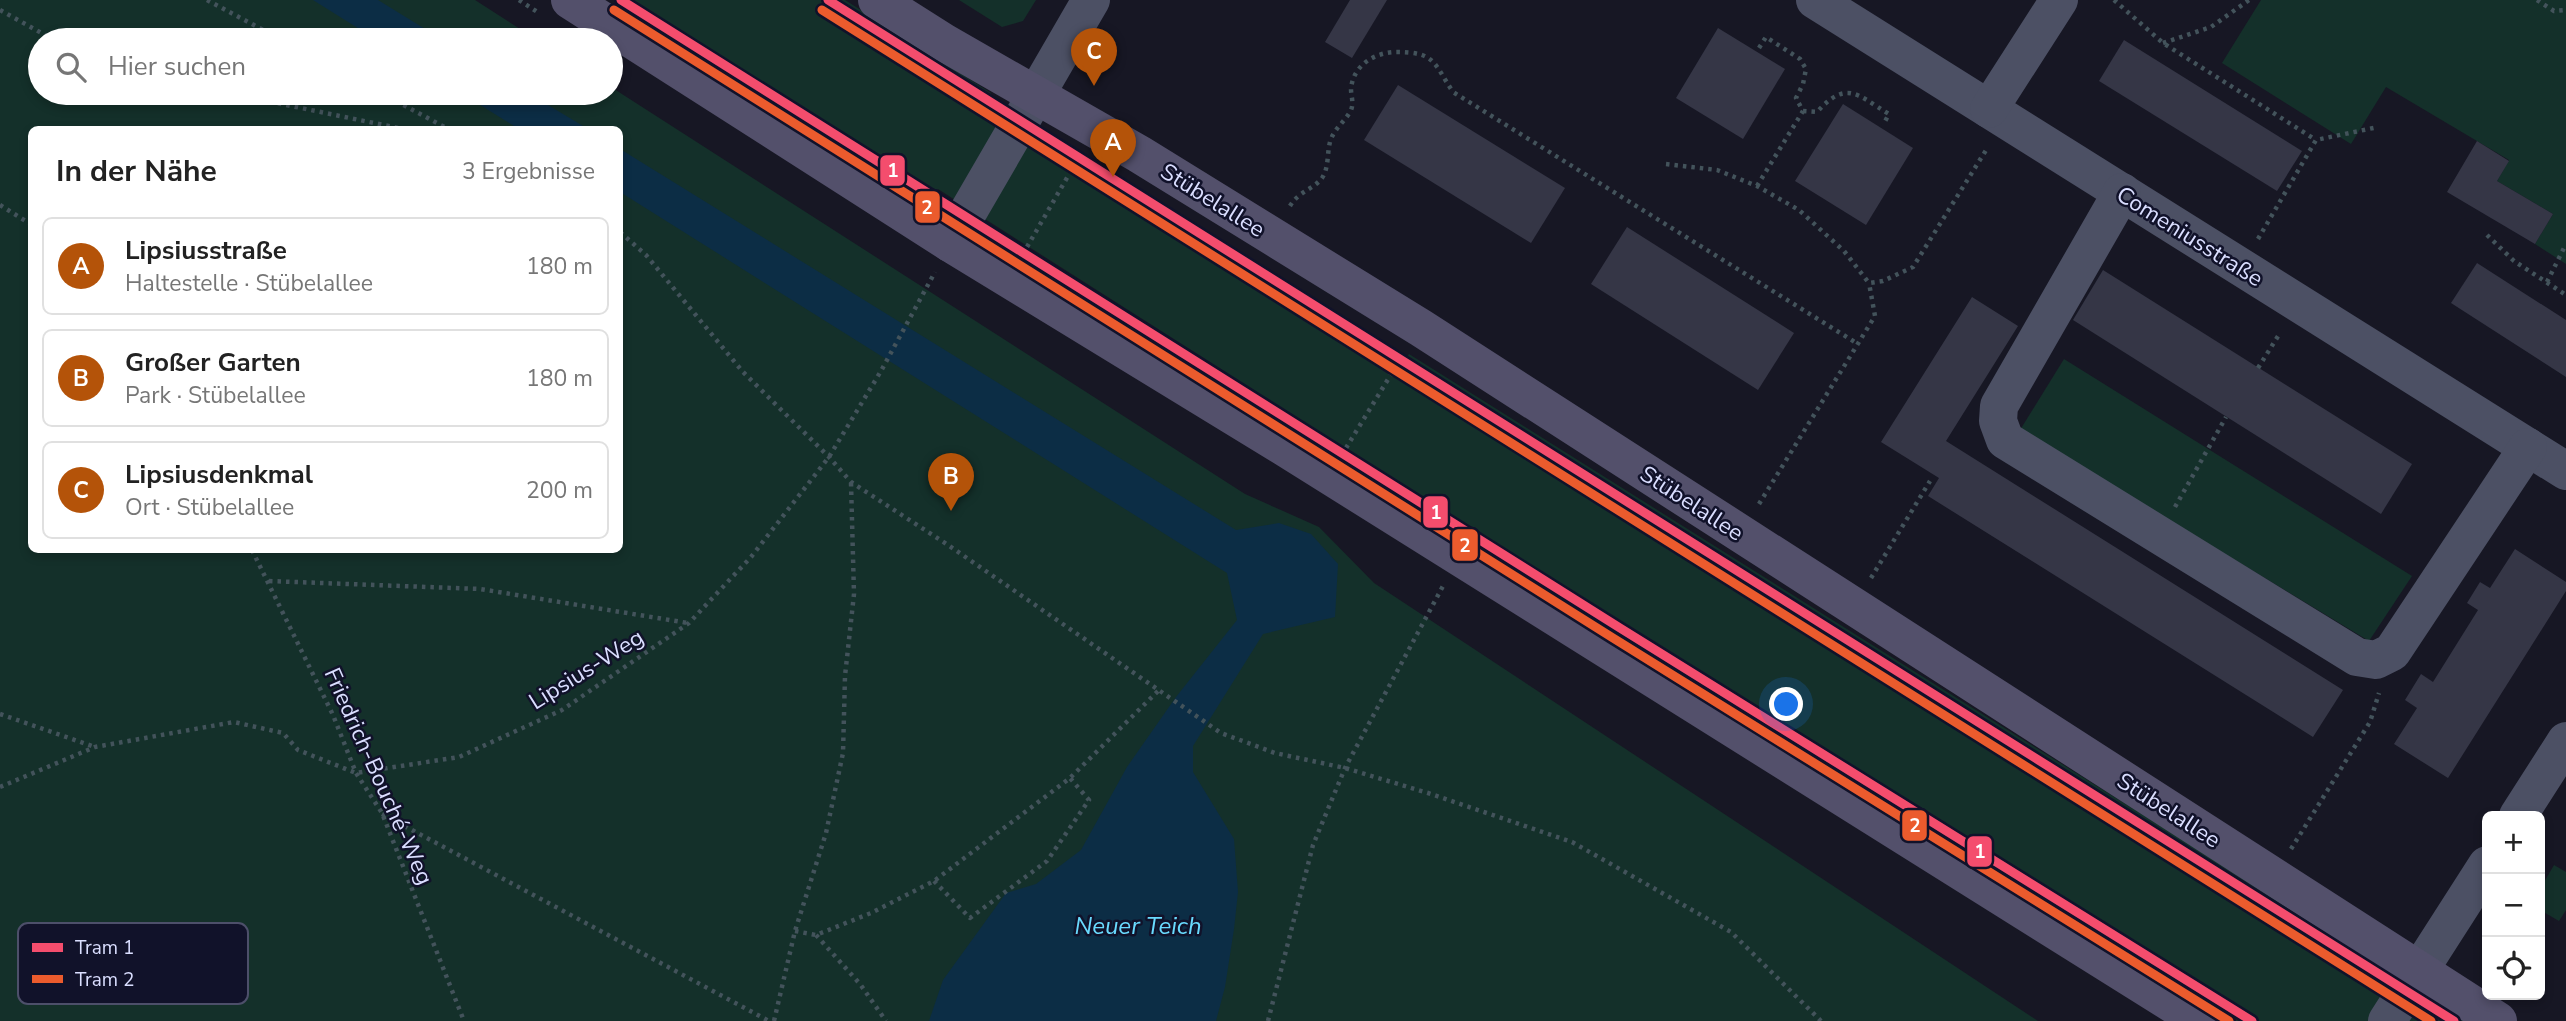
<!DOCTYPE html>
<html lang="de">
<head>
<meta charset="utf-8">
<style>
	body { margin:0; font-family:"Nunito Sans",sans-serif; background:#f2f2f2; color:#222 }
	.controls { position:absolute; right:21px; bottom:21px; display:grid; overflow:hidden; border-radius:10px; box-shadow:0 4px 10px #0003 }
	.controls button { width:63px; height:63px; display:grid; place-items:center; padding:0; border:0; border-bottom:2px solid #e0e0e0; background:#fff; color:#222; font:35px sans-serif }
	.you { position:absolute; left:1787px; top:705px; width:24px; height:24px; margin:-18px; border:5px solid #fff; border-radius:50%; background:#1a73e8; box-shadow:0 0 0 10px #1a73e833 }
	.badge { display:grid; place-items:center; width:46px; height:46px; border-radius:50%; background:#b45309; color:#fff; font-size:23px; font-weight:700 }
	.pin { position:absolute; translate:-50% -58px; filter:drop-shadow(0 2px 4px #0008) }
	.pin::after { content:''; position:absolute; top:37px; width:24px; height:21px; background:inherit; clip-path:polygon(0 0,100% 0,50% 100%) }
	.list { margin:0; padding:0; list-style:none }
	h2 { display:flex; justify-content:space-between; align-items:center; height:91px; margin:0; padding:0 28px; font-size:30px }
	h2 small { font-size:23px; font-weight:400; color:#767676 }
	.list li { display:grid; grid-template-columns:46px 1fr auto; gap:21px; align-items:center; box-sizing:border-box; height:98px; margin:0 14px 14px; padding:0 14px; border:2px solid #e0e0e0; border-radius:10px }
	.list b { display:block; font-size:26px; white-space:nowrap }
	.list p { margin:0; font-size:23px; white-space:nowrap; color:#767676 }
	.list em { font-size:23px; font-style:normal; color:#767676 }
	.icon { flex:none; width:38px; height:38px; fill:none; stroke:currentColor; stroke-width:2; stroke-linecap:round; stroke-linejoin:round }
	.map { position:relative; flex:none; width:2566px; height:1021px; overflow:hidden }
	.search { position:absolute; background:#fff; box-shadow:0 4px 10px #0003; left:28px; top:28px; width:595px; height:77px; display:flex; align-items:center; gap:18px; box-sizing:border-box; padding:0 24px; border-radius:38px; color:#767676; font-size:26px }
	.panel { position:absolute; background:#fff; box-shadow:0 4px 10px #0003; left:28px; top:126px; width:595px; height:427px; border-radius:10px }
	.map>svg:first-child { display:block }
</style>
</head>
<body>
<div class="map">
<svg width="2566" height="1021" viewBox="0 0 2566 1021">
	<rect width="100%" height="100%" fill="#171724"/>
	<g fill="#14302a" fill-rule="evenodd">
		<path d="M0,0H475L537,40H40V93H611V87L1245,494L1319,527L1374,583L2038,1021H0ZM32,130H620V550H32Z"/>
		<polygon points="614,0 845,0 991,93 984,105 1401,365 1409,354 2471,1021 2231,1021 1342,461 1349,451 1345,448 938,189 929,203"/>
		<polygon points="959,0 1036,0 1023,21 1002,27"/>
		<polygon points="2261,0 2566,0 2566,264 2535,244 2553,214 2497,181 2509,160 2386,87 2351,144 2222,63"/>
		<polygon points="2064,359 2412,576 2369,641 2020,430"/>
		<polygon points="2554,865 2566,872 2566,910 2559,921 2540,910 2540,889"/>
	</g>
	<g fill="#0c2d45">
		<polygon points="313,0 378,0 443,40 377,40"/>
		<polygon points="461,93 528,93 588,129 519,129"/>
		<polygon points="620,149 1236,530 1279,523 1311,534 1338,564 1335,617 1263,634 1193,746 1193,772 1234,839 1238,892 1234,929 1225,987 1216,1021 929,1021 943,980 1006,893 1036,884 1081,850 1127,767 1176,697 1237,620 1227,573 620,192"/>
	</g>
	<g fill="#353646">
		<polygon points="1350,0 1387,0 1352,58 1325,42"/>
		<polygon points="1718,28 1785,69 1743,139 1676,98"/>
		<polygon points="2124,40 2302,151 2277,191 2099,81"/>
		<polygon points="1398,85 1565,188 1531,243 1364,140"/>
		<polygon points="1843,104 1913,148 1866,225 1795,181"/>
		<polygon points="2477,141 2509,161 2497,181 2553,214 2535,244 2447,192"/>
		<polygon points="1627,227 1794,333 1758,390 1591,284"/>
		<polygon points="2477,263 2566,320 2566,377 2451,303"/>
		<polygon points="2103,270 2412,464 2381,514 2073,320"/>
		<polygon points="1972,297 2018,326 1946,441 2343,690 2313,737 1928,496 1939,478 1881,442"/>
		<polygon points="2515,549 2566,582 2566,591 2448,778 2394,744 2417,708 2405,700 2421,674 2433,682 2478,610 2467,603 2480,582 2490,588"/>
	</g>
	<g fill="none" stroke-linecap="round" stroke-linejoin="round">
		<g stroke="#43535b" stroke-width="4.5" stroke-dasharray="3.5 5" stroke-linecap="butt">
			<polyline points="207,0 282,40"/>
			<polyline points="519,0 539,13"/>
			<polyline points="2114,0 2163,43 2316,140"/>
			<polyline points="2537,0 2554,11 2566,10"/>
			<polyline points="0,10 54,40"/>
			<polyline points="2163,43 2211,27 2249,0"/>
			<polyline points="1759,48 1766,37 1800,59 1806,69 1803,84 1796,98 1803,111"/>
			<polyline points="228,93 408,130"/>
			<polyline points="381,93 450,130"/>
			<path d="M1803,111L1817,112C1847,79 1857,95 1889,114L1883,125"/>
			<polyline points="1666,164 1717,170 1757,186 1799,210 1844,251 1869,283 1883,281 1913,267 1988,147"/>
			<polyline points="1757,186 1803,111"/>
			<polyline points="0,205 32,225"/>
			<path d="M1290,206C1299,191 1314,189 1322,178C1329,168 1327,153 1330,142C1334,128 1345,122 1351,110C1354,103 1351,96 1351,89C1353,65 1375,52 1397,52C1436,52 1434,64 1453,92L1858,344"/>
			<polyline points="620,232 646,255 743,372 829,457 851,482 948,545 1221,733 1275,753 1345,768 1428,793 1572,842 1731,932 1821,1021"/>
			<polyline points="2487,235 2514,261 2566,295"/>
			<polyline points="2258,239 2316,140 2378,127"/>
			<polyline points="1027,247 1075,164"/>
			<polyline points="2547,282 2566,244"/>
			<polyline points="2258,368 2280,333"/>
			<polyline points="1346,448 1398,363"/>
			<polyline points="1759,504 1875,316 1869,283"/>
			<polyline points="2175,507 2226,417"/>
			<polyline points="252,550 333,715 356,773 382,813 464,1021"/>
			<polyline points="1871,578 1930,481"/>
			<polyline points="269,581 480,589 688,623"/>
			<polyline points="0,714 95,747"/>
			<polyline points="0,787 95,747 234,722 283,733 298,750 356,773 459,757 562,710 689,623 751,557 829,457 881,371 935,272"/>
			<polyline points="382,814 769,1021"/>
			<polyline points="2291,849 2370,722 2379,693"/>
			<polyline points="934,881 970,918 1047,861 1089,800 1070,778"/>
			<polyline points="795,931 816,935 871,913 934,881 1070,778 1160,689"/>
			<polyline points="816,935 860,984 886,1021"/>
			<polyline points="774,1021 795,931 826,833 843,753 845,676 854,594 851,483"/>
			<polyline points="1268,1021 1313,845 1345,768 1443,586"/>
		</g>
		<g stroke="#4c5064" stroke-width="38">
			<polyline points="1815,0 2566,471"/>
			<polyline points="1989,109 2059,0"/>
			<polyline points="2122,192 1999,406 1998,421 2005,440 2357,657 2376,660 2392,652 2528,447"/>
			<polyline points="950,243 1091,0"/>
			<polyline points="2518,816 2566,741"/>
			<polyline points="2387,1021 2487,865"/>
		</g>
		<g stroke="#53506b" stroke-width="38">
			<polyline points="570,0 950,243 1284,447 2200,1021"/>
			<polyline points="877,0 945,43 1139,154 1421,328 2498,1021"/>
		</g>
		<g stroke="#11122a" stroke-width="14">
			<g id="tram-1">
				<polyline points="621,0 1620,628 2252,1021"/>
				<polyline points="828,0 2454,1021"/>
			</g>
		</g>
		<g stroke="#11122a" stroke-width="14">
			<g id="tram-2">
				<polyline points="614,10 1613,638 2229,1021"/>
				<polyline points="822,10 2431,1021"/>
			</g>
		</g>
		<use href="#tram-1" stroke="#f44d6d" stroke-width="9"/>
		<use href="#tram-2" stroke="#eb5b2d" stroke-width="9"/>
	</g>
	<g text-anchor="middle" stroke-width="5" stroke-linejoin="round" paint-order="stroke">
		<g font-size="23" fill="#dadeff" stroke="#11122a">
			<text transform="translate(1213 200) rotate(32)" y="8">Stübelallee</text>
			<text transform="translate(2190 236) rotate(32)" y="8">Comeniusstraße</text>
			<text transform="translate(1692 503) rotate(33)" y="8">Stübelallee</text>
			<text transform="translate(586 669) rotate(-32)" y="8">Lipsius-Weg</text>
			<text transform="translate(379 776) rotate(66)" y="8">Friedrich-Bouché-Weg</text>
			<text transform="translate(2169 810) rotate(33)" y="8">Stübelallee</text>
		</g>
		<g font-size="24" font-style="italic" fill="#69dafe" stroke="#11122a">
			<text x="1138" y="934">Neuer Teich</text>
		</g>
	</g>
	<rect x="18" y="923" width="230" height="81" rx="10" fill="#11122a" stroke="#4d4f6a" stroke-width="2"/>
	<rect x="32" y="943" width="31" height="9" fill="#f44d6d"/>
	<rect x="32" y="975" width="31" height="8" fill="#eb5b2d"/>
	<g font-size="19" fill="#dadeff">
		<text x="75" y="954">Tram 1</text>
		<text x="75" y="986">Tram 2</text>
	</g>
	<g stroke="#11122a" stroke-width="2.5">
		<rect x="879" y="154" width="27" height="33" rx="7" fill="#f44d6d"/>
		<rect x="914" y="190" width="27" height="34" rx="7" fill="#eb5b2d"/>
		<rect x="1422" y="495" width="27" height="34" rx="7" fill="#f44d6d"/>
		<rect x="1451" y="528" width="28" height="34" rx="7" fill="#eb5b2d"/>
		<rect x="1901" y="809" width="27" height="33" rx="7" fill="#eb5b2d"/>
		<rect x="1966" y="835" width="27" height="33" rx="7" fill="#f44d6d"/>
	</g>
	<g font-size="19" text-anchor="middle" font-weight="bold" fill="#fff">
		<text x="893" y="177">1</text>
		<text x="927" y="214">2</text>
		<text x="1436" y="519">1</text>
		<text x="1465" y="552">2</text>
		<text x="1915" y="832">2</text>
		<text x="1980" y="858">1</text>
	</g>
</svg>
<div class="controls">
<button>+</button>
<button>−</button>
<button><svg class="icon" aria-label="locate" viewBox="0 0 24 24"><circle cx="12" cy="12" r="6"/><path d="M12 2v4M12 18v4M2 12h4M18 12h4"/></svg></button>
</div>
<div class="you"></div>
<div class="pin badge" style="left:1113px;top:177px">A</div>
<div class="pin badge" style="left:951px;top:511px">B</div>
<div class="pin badge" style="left:1094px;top:86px">C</div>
<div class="search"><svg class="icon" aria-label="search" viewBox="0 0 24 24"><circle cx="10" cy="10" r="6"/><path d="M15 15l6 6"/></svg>Hier suchen</div>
<section class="panel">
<h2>In der Nähe<small>3 Ergebnisse</small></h2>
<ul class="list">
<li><span class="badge">A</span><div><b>Lipsiusstraße</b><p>Haltestelle · Stübelallee</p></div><em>180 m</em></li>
<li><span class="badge">B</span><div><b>Großer Garten</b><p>Park · Stübelallee</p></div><em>180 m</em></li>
<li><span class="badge">C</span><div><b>Lipsiusdenkmal</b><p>Ort · Stübelallee</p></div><em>200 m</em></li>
</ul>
</section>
</div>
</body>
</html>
